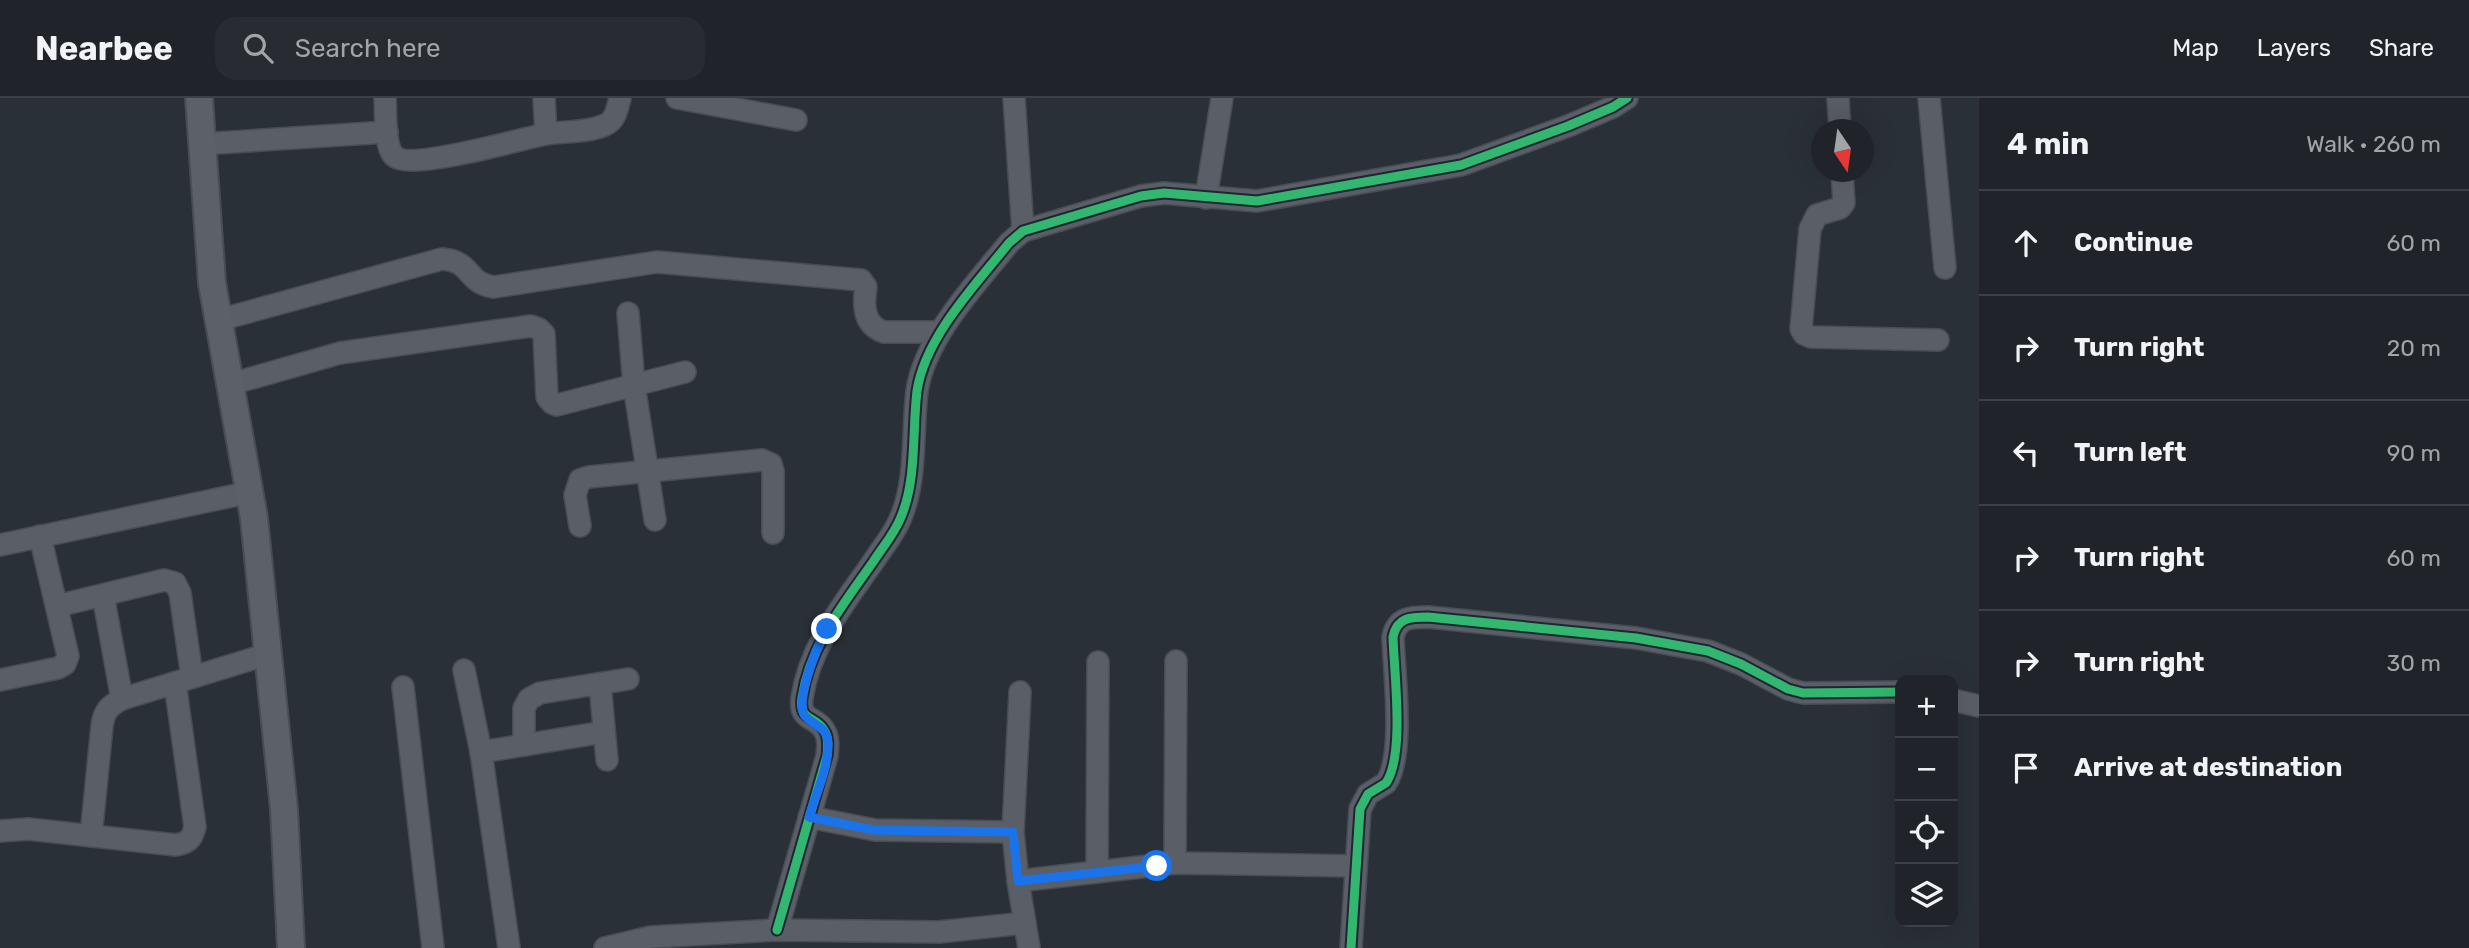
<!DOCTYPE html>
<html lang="en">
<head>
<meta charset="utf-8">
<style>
	body { margin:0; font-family:Rubik,sans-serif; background:#282c32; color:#f1f3f6 }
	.controls { position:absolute; right:21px; bottom:21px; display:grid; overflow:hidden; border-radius:14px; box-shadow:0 7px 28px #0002 }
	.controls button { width:63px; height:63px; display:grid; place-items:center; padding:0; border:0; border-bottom:2px solid #3d4147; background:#20242a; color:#f1f3f6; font:35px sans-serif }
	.compass { position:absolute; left:1811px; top:21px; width:63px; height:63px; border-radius:50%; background:#20242a; box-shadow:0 7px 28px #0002; rotate:167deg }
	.stop { position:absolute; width:21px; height:21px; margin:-16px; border:5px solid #1a73e8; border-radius:50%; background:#fff }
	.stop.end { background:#1a73e8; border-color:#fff; box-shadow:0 2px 7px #0008 }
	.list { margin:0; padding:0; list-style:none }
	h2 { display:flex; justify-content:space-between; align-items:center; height:91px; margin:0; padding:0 28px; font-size:30px }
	h2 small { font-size:23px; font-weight:400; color:#a2a4a8 }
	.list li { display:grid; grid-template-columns:46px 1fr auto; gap:21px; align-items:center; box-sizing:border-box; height:105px; padding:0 28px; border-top:2px solid #3d4147 }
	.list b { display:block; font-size:26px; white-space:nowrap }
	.list em { font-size:23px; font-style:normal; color:#a2a4a8 }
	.icon { flex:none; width:38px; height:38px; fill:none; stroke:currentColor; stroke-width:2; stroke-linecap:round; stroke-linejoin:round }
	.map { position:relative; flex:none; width:1979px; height:850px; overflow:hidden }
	header { display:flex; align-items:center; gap:42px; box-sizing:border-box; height:98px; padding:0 35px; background:#20242a; border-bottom:2px solid #3d4147 }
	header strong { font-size:33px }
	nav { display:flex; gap:38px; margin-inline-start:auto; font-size:24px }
	.search { width:490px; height:63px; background:#282c32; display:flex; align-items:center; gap:18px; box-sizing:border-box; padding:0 24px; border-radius:21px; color:#a2a4a8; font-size:26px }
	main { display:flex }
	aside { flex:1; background:#20242a }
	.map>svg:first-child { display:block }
</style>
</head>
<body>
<header>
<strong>Nearbee</strong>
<div class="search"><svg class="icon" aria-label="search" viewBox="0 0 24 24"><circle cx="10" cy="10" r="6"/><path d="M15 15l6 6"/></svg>Search here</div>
<nav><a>Map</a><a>Layers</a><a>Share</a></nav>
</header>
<main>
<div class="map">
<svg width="1979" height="850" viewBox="0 0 1979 850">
	<rect width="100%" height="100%" fill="#2a3038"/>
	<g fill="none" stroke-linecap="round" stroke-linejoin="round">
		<g stroke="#484c53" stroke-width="24">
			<g id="minor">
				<path d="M385,0C386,14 384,48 394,58C411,73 520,41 546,36C565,33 587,35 605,27C616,22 617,11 620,0"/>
				<polyline points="544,0 546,36"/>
				<polyline points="677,0 796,22"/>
				<polyline points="1014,0 1023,133"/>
				<polyline points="1838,0 1840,32"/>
				<polyline points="1929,0 1945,170"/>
				<polyline points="201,46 387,34"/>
				<polyline points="1842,74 1844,105 1840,110 1817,117 1810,131 1801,231 1804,236 1811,239 1938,242"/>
				<polyline points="1206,100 1222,0"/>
				<polyline points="628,215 634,287 655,422"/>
				<path d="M219,222L442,161C473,163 465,185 494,189L657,164L861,182L866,189C863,207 863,227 884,234H940"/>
				<polyline points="231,286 340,255 531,228 539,231 544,236 547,299 552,305 557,307 685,274"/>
				<polyline points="580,428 575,397 580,382 589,379 762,362 771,366 773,373 773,435"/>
				<polyline points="0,447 251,394"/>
				<polyline points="103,497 122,601"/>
				<polyline points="57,508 164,482 175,485 180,495 192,579"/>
				<polyline points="464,572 481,654 509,850"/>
				<polyline points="0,582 58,570 65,566 68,558 40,438"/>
				<polyline points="600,586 607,662"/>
				<polyline points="403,589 433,850"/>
				<polyline points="1020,594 1013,734 1018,783 1029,850"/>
				<polyline points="1953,602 1979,608"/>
				<polyline points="524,647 524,610 529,601 540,595 628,581"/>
				<polyline points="481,654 604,634"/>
				<polyline points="809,719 875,732 1013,734"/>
				<path d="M0,733L28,731L176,747C188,745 192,741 195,729L175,585"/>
				<path d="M91,738L102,628C104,613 109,608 122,601L268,556"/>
				<polyline points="1175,765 1176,563"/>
				<polyline points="1097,774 1098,564"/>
				<polyline points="1018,783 1175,765 1355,768"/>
				<path d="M777,832L827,658C828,649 829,639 824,632C815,617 799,624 802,600C810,547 843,507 873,464C882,450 895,435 901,419C917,381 912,334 917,293C925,239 976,186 1009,145L1023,133L1141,98L1164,95L1257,103L1461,67L1568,28L1613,9L1627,0"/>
				<polyline points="605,850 651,839 777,832 939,834 1025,825"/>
				<path d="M1351,850L1360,711L1368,696L1386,685C1405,657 1394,574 1393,539C1397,519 1411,519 1428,519L1636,540L1708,553L1741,566L1788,591L1803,595L1900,594"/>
			</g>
		</g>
		<g stroke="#484c55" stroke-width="30">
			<polyline id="major" points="199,0 212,185 254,420 284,711 291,850"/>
		</g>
		<use href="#minor" stroke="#5a5e66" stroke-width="21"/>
		<use href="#major" stroke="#5c6168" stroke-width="26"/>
		<g stroke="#1d2633" stroke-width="13">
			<g id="cycleway">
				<path d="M777,832L827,658C828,649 829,639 824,632C815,617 799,624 802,600C810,547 843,507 873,464C882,450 895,435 901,419C917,381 912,334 917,293C925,239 976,186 1009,145L1023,133L1141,98L1164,95L1257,103L1461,67L1568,28L1613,9L1627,0"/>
				<path d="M1351,850L1360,711L1368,696L1386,685C1405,657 1394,574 1393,539C1397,519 1411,519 1428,519L1636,540L1708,553L1741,566L1788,591L1803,595L1900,594"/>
			</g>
		</g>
		<use href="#cycleway" stroke="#33b770" stroke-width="9"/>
	</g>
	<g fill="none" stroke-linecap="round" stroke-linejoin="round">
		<path stroke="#1a73e8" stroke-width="9" d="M827,531C818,545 794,605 805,618C815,629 827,628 828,645C829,669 816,696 809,719L874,732L1013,734L1018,783L1157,768"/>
	</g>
</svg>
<div class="controls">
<button>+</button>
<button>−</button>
<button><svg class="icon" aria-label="locate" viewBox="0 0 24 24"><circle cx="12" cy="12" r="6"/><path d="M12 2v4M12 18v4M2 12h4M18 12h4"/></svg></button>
<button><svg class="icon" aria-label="layers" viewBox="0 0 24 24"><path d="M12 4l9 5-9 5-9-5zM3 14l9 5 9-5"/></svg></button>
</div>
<svg class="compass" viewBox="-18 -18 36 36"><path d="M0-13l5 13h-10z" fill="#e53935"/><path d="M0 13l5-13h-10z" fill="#a2a4a8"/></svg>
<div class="stop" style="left:1157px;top:768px"></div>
<div class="stop end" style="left:827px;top:531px"></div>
</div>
<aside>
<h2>4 min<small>Walk · 260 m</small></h2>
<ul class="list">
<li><svg class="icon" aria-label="ahead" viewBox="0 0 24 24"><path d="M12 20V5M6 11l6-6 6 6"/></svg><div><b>Continue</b></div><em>60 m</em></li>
<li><svg class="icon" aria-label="right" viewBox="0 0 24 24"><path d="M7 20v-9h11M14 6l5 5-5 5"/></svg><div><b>Turn right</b></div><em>20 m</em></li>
<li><svg class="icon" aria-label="left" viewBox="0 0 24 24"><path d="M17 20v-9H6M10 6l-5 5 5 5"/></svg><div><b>Turn left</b></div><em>90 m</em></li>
<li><svg class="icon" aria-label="right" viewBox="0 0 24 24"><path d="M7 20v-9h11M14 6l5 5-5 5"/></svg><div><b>Turn right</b></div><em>60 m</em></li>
<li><svg class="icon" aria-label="right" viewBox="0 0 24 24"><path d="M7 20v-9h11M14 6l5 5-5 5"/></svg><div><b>Turn right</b></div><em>30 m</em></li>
<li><svg class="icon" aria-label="arrive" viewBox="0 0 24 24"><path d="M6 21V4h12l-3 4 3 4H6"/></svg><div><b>Arrive at destination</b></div></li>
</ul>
</aside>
</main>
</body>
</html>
